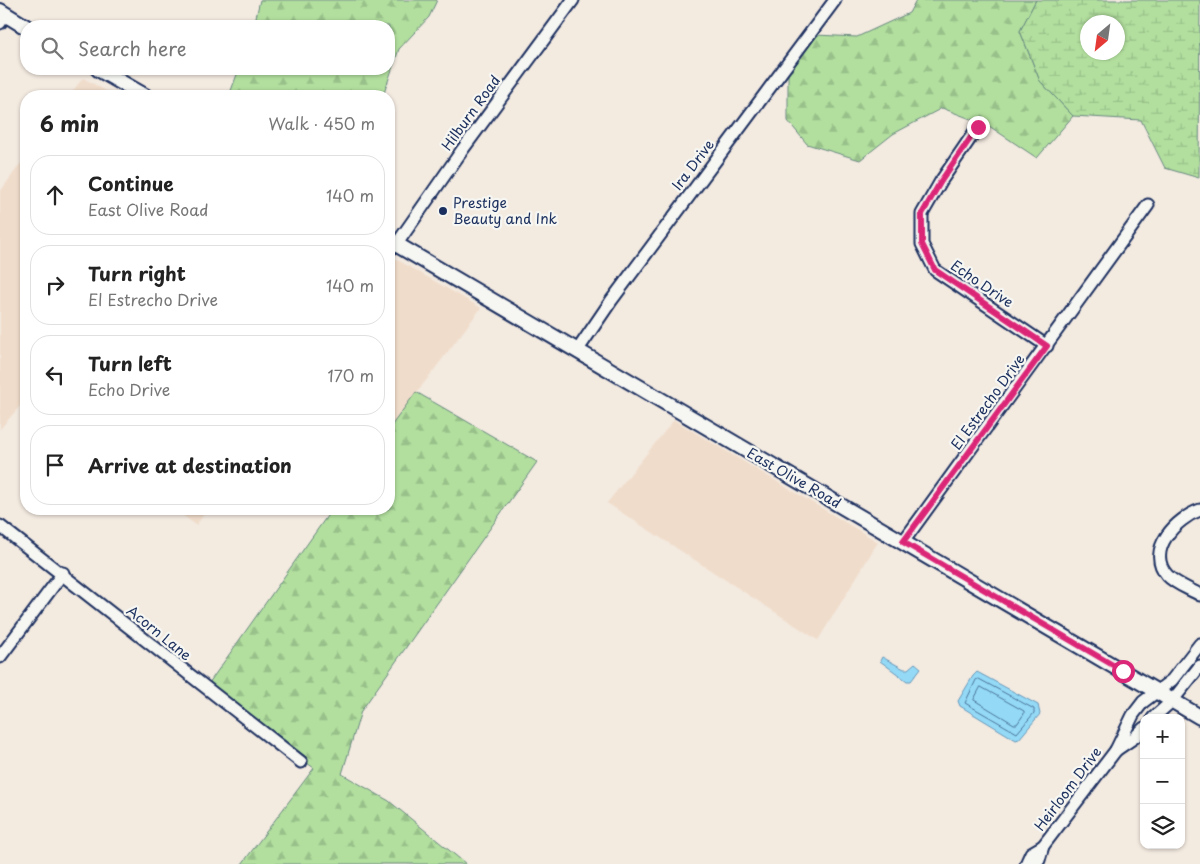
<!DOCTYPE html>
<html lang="en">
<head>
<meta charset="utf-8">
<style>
	body { margin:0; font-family:"Playpen Sans",sans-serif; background:#f6f6f6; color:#222 }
	.controls { position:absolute; right:15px; bottom:15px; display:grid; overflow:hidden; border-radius:10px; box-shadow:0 1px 4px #0004 }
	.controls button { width:45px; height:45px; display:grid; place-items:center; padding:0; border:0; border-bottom:1px solid #e0e0e0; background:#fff; color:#222; font:25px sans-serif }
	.compass { position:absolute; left:1080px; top:15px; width:45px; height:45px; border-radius:50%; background:#fff; box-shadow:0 1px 4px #0004; rotate:209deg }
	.stop { position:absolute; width:15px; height:15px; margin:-11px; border:4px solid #db2777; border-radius:50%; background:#fff }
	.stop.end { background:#db2777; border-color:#fff; box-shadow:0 1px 5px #0008 }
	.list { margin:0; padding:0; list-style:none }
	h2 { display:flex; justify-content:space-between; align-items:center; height:65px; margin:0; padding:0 20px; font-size:21px }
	h2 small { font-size:16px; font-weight:400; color:#767676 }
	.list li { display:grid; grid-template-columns:32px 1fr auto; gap:15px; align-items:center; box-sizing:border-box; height:80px; margin:0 10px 10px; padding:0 10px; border:1px solid #e0e0e0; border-radius:20px }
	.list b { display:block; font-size:19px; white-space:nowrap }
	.list p { margin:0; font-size:16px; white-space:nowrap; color:#767676 }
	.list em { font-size:16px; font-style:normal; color:#767676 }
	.icon { flex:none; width:28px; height:28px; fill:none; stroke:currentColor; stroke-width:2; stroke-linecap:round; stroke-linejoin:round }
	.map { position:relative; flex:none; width:1200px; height:864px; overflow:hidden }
	.search { position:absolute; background:#fff; box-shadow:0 1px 4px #0004; left:20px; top:20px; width:375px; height:55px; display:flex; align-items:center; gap:12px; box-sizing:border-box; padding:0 18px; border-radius:20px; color:#767676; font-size:19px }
	.panel { position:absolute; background:#fff; box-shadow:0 1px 4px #0004; left:20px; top:90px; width:375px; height:425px; border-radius:20px }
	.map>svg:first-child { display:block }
</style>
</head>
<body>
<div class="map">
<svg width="1200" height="864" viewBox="0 0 1200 864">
	<defs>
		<pattern id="forest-firs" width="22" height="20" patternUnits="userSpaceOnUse" patternTransform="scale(1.25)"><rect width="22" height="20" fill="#b2df9e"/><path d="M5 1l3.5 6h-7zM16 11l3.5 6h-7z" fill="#98c08a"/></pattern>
		<pattern id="wetland-marsh" width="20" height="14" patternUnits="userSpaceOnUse" patternTransform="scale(1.25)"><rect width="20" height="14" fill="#b2df9e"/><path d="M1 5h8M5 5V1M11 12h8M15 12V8" fill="none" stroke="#98c08a"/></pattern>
	</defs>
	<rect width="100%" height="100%" fill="#f3eae0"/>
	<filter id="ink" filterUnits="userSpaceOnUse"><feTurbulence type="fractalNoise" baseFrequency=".02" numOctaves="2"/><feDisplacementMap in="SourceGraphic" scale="10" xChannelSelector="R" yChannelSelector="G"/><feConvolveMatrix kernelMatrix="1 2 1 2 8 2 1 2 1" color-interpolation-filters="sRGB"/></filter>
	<g filter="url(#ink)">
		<g fill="#f0dcca">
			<polygon points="83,78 115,96 69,96"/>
			<polygon points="26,156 26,399 0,429 0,192"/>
			<polygon points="389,255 481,308 389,429"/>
			<polygon points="674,420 878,542 818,640 607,503"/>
			<polygon points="174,509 208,509 196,525"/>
		</g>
		<g fill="url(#forest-firs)" stroke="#66877e">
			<polygon points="260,0 437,0 429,17 399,49 383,96 229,96 239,69 389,69 389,26 254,26"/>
			<polygon points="916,0 1036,0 1020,31 1040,81 1073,116 1037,158 977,118 976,121 942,108 893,134 860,160 807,144 788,121 788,74 816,35 857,37 909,13"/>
			<polygon points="416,392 537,462 361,711 342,774 389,801 466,864 242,864 314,768 307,763 309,760 209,683 332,509 389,509 389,429"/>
		</g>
		<path fill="url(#wetland-marsh)" stroke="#66877e" fill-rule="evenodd" d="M1036,0H1200L1199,178L1165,168L1141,120L1073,116L1040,81L1020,31ZM1088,22H1118V52H1088Z"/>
		<g fill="#94daf6" stroke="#6496b9">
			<polygon points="882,657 904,669 908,669 915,663 921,668 911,681 907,681 880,661"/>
			<polygon points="977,672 1038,705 1040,714 1019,739 1016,740 960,706 958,701 973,676"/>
		</g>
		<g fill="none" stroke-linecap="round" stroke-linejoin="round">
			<g stroke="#4b739b" stroke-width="1">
				<polygon points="979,679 1034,709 1034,713 1017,733 965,703 976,680"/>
				<polygon points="981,687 1024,711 1024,714 1017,724 1014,724 974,700"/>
			</g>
			<g stroke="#1b2f5e" stroke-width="15">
				<g id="minor">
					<polyline points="0,23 6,14"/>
					<polyline points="978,127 941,181 922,214 922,244 935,270 1047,346"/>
					<polyline points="396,245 463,149 573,0"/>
					<polyline points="577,351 611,301 835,0"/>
					<path d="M1200,510C1177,518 1145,550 1167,575C1175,584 1190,589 1200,595"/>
					<polyline points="0,526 301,762"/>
					<polyline points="903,542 1148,205"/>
					<polyline points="0,657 63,573"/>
					<polyline points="1153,718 1172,701 1200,666"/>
					<polyline points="1116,750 1135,737 1144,728"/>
					<polyline points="1026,864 1031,853 1043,846"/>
					<polyline points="1035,864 1039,860 1043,846 1116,750 1133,715 1143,702 1172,680 1200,644"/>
				</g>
			</g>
			<g stroke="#1b2f5e" stroke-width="18">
				<g id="tertiary">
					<polyline points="0,11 26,27"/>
					<polyline points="98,69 145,96"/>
					<polyline points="389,240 1200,717"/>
				</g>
			</g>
			<use href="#minor" stroke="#f6f6f2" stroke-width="11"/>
			<use href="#tertiary" stroke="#f6f6f2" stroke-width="14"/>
		</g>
	</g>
	<g fill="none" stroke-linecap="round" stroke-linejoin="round" filter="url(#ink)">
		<polyline stroke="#db2777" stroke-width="6" points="978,127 941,181 922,214 922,244 935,270 1047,346 903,542 1123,671"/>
	</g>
	<circle fill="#1b2f5e" stroke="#f6f6f2" stroke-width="2" cx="443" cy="211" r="5"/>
	<g text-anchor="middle" stroke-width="4.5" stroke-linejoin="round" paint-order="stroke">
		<g font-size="14" fill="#1b2f5e" stroke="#f6f6f2">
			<text transform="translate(471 113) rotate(-54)" y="5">Hilburn Road</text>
			<text transform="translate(693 165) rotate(-53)" y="5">Ira Drive</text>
			<text transform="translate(982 284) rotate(34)" y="5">Echo Drive</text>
			<text transform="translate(988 402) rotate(-54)" y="5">El Estrecho Drive</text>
			<text transform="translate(794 478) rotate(30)" y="5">East Olive Road</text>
			<text transform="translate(159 633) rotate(39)" y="5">Acorn Lane</text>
			<text transform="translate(1068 789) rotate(-53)" y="5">Heirloom Drive</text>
		</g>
		<g font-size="14" fill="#1b2f5e" stroke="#f6f6f2" text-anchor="start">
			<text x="453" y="208">Prestige<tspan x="453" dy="16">Beauty and Ink</tspan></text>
		</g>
	</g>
</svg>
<div class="controls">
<button>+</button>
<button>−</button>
<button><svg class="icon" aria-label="layers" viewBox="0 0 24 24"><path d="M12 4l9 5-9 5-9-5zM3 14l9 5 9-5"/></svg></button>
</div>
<svg class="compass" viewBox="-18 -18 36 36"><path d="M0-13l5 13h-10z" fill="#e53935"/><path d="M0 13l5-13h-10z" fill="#767676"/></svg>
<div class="stop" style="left:1123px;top:671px"></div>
<div class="stop end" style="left:978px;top:127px"></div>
<div class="search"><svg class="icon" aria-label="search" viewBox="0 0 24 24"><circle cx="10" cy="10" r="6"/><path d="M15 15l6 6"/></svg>Search here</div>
<section class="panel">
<h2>6 min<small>Walk · 450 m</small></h2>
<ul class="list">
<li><svg class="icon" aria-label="ahead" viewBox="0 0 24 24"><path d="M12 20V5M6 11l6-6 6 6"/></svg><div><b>Continue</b><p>East Olive Road</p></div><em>140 m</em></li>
<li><svg class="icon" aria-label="right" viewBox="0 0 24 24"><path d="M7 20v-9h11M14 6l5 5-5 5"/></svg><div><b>Turn right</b><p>El Estrecho Drive</p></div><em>140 m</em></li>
<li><svg class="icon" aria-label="left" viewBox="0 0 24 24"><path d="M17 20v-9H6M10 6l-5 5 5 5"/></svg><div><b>Turn left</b><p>Echo Drive</p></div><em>170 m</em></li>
<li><svg class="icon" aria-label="arrive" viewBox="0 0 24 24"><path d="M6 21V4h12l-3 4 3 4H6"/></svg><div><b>Arrive at destination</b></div></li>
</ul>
</section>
</div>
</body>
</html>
